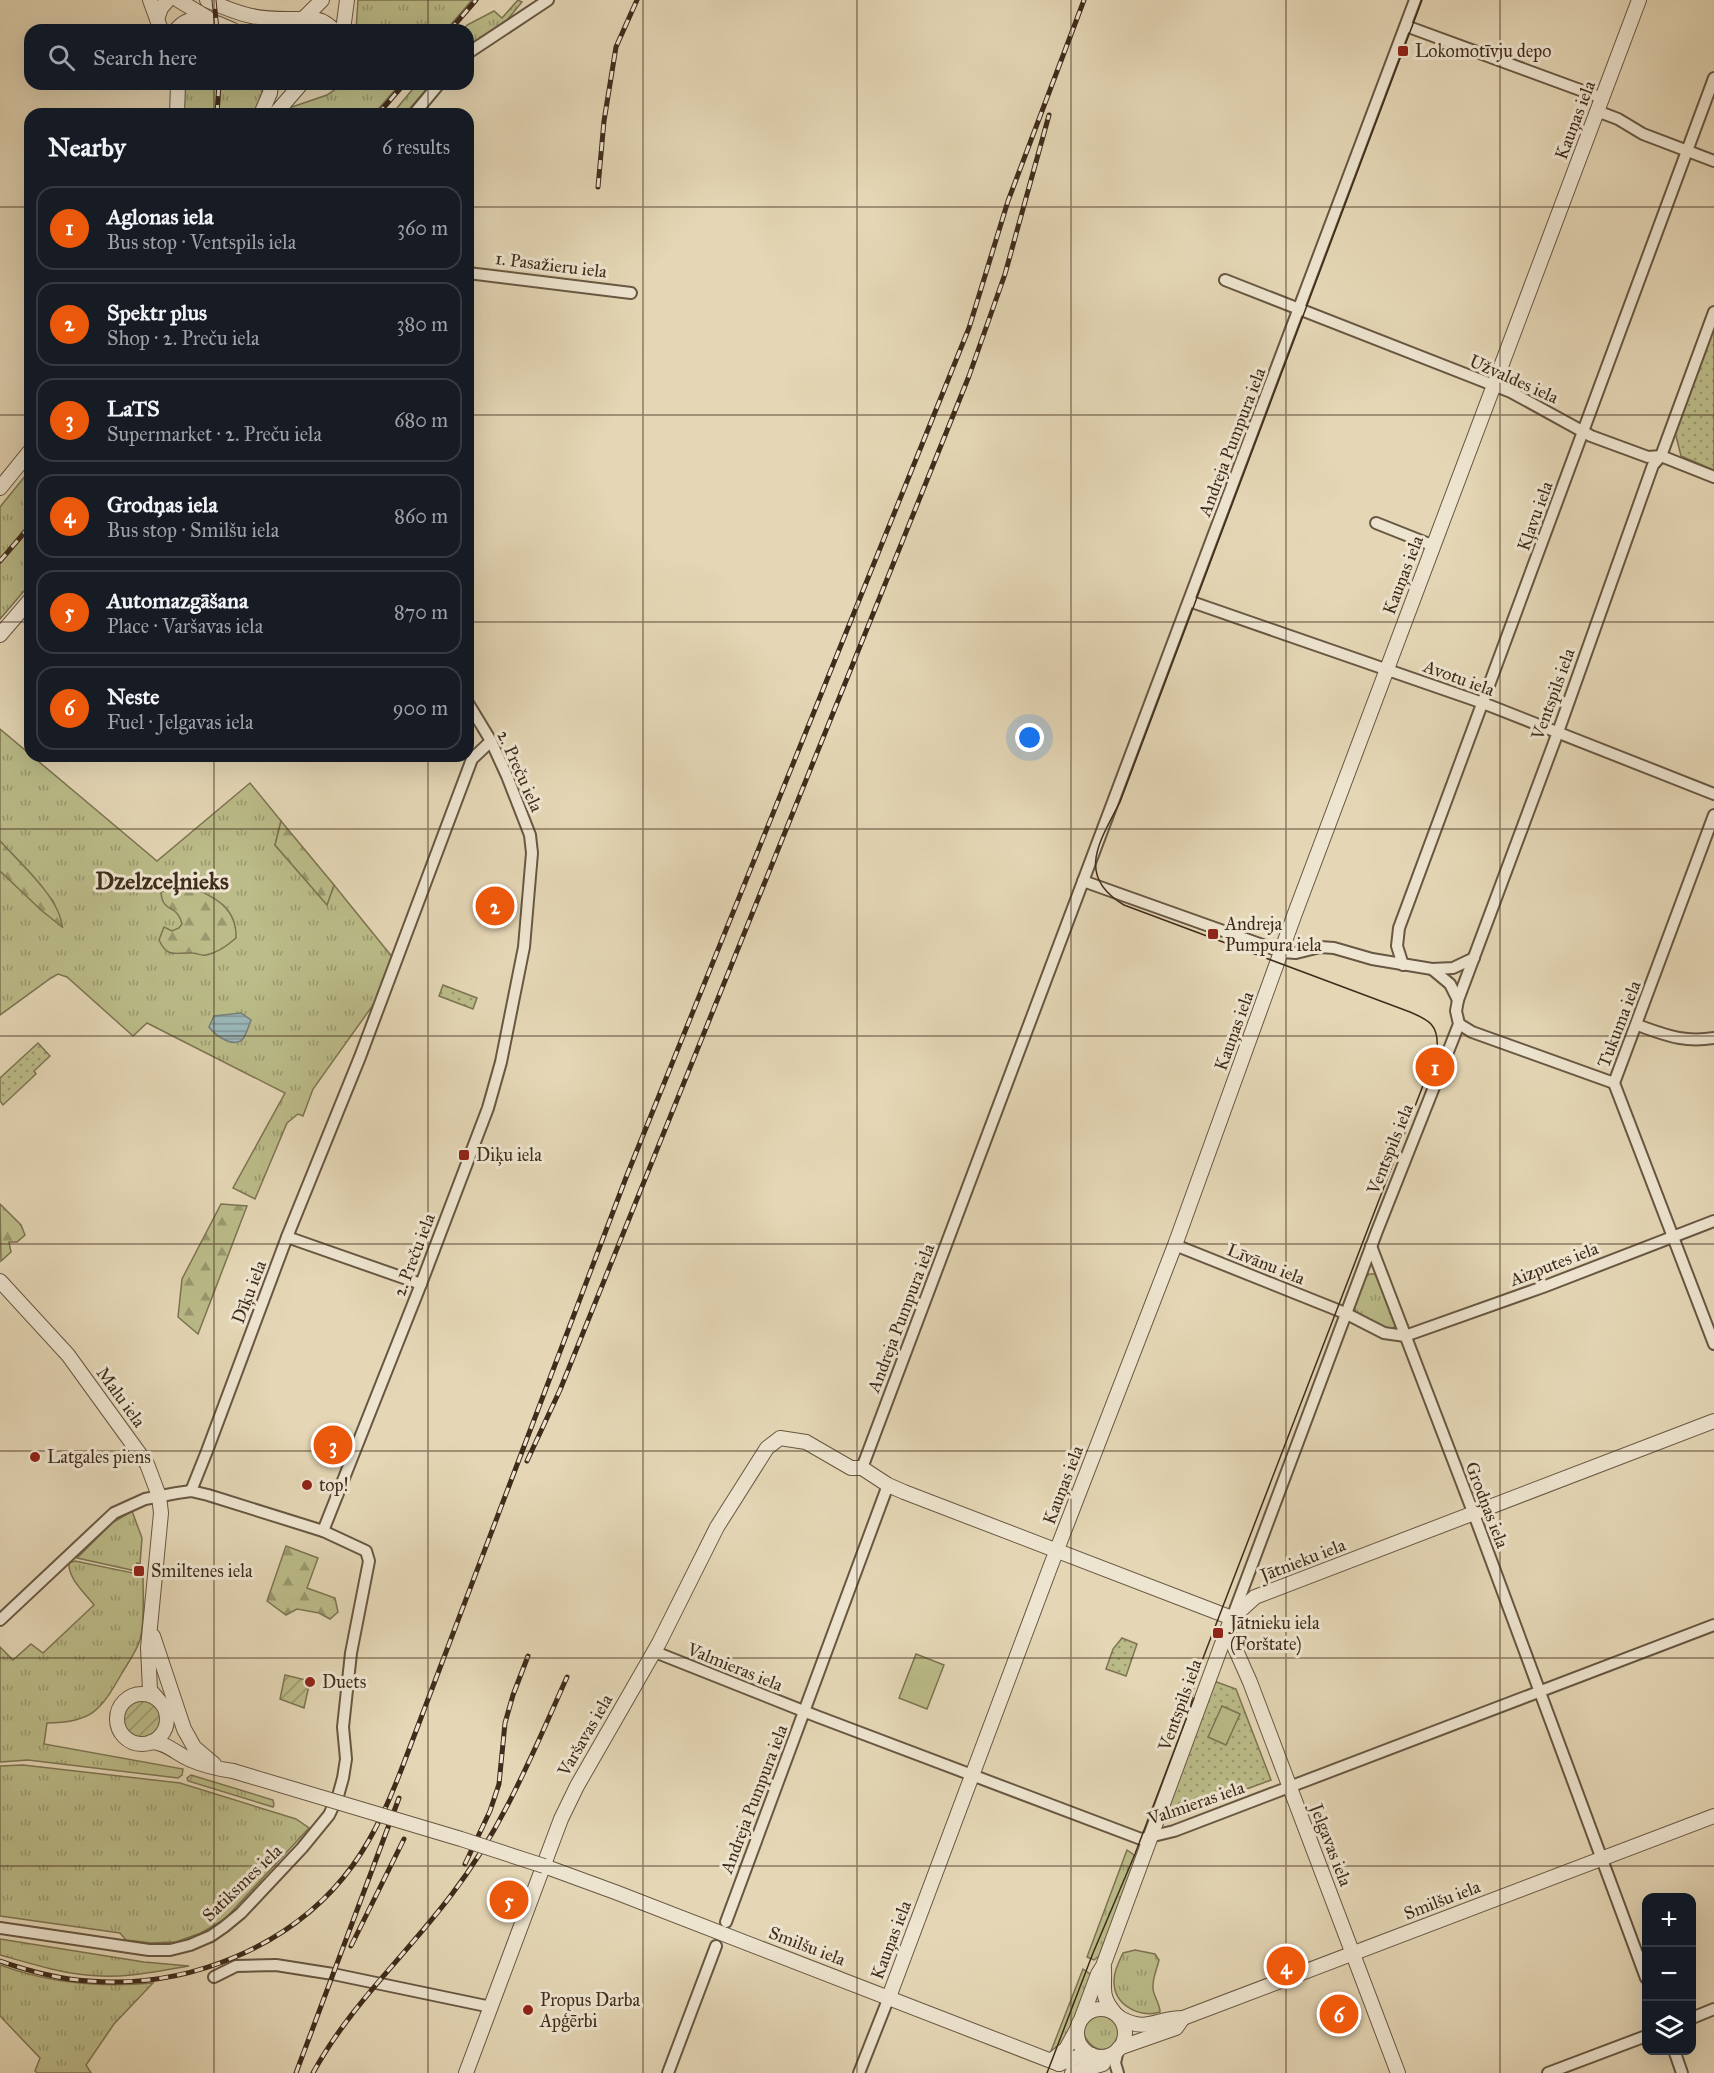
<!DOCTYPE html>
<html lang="en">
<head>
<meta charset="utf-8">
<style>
	body { margin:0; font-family:"IM FELL Great Primer",serif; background:#242831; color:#f1f3f6 }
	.controls { position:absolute; right:18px; bottom:18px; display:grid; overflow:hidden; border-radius:12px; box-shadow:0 6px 24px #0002 }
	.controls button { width:54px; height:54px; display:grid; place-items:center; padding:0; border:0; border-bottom:2px solid #363941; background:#171b24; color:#f1f3f6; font:30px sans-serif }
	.you { position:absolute; left:1030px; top:738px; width:21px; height:21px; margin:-15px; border:4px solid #fff; border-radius:50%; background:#1a73e8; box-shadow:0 0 0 9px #1a73e833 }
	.badge { display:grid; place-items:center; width:39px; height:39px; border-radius:50%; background:#ea580c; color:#fff; font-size:20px; font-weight:700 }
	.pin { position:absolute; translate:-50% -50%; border:3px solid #fff; box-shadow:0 2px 6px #0006 }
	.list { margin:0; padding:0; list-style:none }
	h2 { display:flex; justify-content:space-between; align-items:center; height:78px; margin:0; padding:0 24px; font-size:26px }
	h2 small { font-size:20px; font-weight:400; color:#9ea1a6 }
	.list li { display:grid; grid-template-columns:39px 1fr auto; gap:18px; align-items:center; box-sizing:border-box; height:84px; margin:0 12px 12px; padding:0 12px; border:2px solid #363941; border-radius:18px }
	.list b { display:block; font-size:22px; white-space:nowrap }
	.list p { margin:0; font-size:20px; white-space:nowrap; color:#9ea1a6 }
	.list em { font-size:20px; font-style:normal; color:#9ea1a6 }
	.icon { flex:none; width:33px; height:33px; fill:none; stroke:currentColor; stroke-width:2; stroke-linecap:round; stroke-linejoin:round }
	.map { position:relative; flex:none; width:1714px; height:2073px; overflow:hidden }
	.search { position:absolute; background:#171b24; box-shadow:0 6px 24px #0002; left:24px; top:24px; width:450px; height:66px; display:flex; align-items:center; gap:15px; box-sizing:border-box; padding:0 21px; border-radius:18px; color:#9ea1a6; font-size:22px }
	.panel { position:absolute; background:#171b24; box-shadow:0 6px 24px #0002; left:24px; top:108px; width:450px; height:654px; border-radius:18px }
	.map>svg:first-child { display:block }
</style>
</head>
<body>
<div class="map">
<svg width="1714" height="2073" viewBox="0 0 1714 2073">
	<defs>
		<pattern id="grass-tufts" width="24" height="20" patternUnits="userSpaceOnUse" patternTransform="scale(1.5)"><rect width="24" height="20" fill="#bbbc89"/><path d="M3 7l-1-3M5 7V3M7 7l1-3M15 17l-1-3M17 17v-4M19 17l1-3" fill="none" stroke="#99996f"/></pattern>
		<pattern id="forest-firs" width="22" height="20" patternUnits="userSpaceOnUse" patternTransform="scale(1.5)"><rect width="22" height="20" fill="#bbbc89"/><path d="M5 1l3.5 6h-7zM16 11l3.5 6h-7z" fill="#99996f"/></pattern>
		<pattern id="park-dots" width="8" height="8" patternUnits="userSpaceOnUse" patternTransform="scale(1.5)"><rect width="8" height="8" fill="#bbbc89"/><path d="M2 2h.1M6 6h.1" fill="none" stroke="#99996f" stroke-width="1.8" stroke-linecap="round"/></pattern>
		<pattern id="garden-furrows" width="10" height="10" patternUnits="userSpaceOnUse" patternTransform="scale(1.5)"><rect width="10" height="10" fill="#bbbc89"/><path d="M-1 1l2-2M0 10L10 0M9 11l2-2" fill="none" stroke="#99996f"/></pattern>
		<pattern id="water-rules" width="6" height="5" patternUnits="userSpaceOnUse" patternTransform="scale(1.5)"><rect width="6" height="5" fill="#9bb7b9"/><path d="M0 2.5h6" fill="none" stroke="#809596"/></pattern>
	</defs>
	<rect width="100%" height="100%" fill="#e5d7b6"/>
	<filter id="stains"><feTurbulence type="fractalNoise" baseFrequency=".00333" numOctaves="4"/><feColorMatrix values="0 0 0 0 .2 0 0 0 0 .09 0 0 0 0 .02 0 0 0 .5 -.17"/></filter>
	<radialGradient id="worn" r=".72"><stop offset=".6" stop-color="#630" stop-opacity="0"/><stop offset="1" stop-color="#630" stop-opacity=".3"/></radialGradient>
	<g fill="url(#grass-tufts)" stroke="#7d7452" stroke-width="1.5">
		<polygon points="358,0 472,0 446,30 356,30"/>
		<polygon points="518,0 522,2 507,20 468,46 468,30 463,30 467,25 494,11 502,18"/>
		<polygon points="182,84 260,84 262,92 266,94 256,114 182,114"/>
		<polygon points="343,84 400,84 374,114 280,114 286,104 292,107 327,95"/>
		<polygon points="417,84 431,84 405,114 392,114"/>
		<polygon points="30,470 30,584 0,619 0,507"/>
		<polygon points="0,729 157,861 250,783 281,821 275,845 327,904 334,885 393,958 378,998 313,1089 303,1116 298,1114 287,1123 255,1199 233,1188 285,1093 147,1023 133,1036 67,977 58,974 51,978 0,1015 0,871 41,909 62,926 53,901 0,841"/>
		<path d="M1369,1274H1375L1378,1278L1396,1324L1393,1329C1380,1330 1367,1320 1356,1313C1351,1303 1361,1282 1369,1274Z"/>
		<polygon points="132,1511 142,1538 140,1564 137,1563 136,1571 77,1558 112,1523"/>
		<path d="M75,1561L143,1575C143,1596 145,1620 140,1640C136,1652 128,1663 122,1673C101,1710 92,1723 47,1723L44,1744L183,1769L182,1775L178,1778L28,1760L0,1762V1647L13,1660L31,1644L43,1653L94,1605C85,1593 68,1579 69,1563Z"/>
		<polygon points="23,1765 180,1783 296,1819 309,1828 225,1919 201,1933 176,1942 151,1943 126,1940 120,1933 0,1916 0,1766"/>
		<polygon points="191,1775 273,1800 274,1805 273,1807 188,1781 187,1778"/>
		<polygon points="1127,1850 1137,1857 1099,1956 1094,1960 1087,1957"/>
		<path d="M0,1939L144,1962L189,1966C155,1972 120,1979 86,1975C57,1972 29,1963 0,1955Z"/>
		<path d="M1135,1950L1155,1954L1159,1960C1157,1970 1152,1978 1153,1989C1154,1997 1160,2004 1160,2012C1139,2018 1113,2005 1114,1980C1114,1971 1119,1961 1123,1953Z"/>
		<path d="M0,1965C49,1983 100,1988 153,1983L114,2024L86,2065L91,2073H37L35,2071L40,2058L0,2016Z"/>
		<polygon points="1083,1969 1090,1974 1090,1979 1081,2010 1071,2025 1069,2036 1057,2050 1051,2051"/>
		<path d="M1100,2015C1111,2016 1122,2025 1117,2038C1104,2071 1060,2024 1100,2015Z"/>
	</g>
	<g fill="url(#forest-firs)" stroke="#7d7452" stroke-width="1.5">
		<polygon points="281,821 334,885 327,905 275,845"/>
		<path d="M0,841C19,862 61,899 62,927L41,910L0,871Z"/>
		<path d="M188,885C213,897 237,906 236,938C227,946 218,953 206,955C201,956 197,953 192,953C175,952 168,959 159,940L164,927L172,931L179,928L182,924C177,903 163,914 161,893L167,887Z"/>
		<polygon points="0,1204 21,1225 25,1235 17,1242 9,1242 11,1252 1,1261"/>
		<polygon points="221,1204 247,1206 198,1334 178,1317 182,1279"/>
		<polygon points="286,1546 318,1558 307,1588 335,1598 338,1612 330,1619 319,1613 297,1609 286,1615 267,1601"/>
	</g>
	<g fill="url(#park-dots)" stroke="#7d7452" stroke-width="1.5">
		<polygon points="1714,325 1714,470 1681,456 1675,432"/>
		<polygon points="443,985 477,998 473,1009 439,996"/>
		<polygon points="38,1043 50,1056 34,1071 36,1074 3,1105 0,1101 0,1078"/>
		<polygon points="1122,1638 1137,1644 1126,1676 1106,1669 1113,1649"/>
		<polygon points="1214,1681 1236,1689 1271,1780 1174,1816 1167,1815 1166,1809"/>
	</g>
	<g fill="url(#garden-furrows)" stroke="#7d7452" stroke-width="1.5">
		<polygon points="285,1675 310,1681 304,1708 280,1699"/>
		<circle cx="142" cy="1718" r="21"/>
	</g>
	<g fill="#bbbc89" stroke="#7d7452" stroke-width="1.5">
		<polygon points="916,1654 944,1665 927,1709 899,1698"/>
		<polygon points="1222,1706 1240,1714 1226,1745 1208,1737"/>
	</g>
	<path fill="url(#water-rules)" stroke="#767f7a" stroke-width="1.5" d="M241,1013L251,1020C249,1026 246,1034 243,1039C233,1049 215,1035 209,1027L214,1016Z"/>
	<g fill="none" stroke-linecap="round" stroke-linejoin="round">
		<g stroke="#685742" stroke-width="14">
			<g id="minor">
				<polyline points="1406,26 1602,98"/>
				<polyline points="468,53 548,0"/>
				<polyline points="1597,111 1618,119 1643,134 1714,161"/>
				<polyline points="414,114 439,84"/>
				<polyline points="468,273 631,293"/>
				<polyline points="1225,280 1511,392 1591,436 1648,457 1661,456 1714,477"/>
				<polyline points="1376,523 1434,546"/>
				<polyline points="1189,601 1483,703 1714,794"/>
				<polyline points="1714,815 1614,1083 1714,1344"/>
				<polyline points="1083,881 1282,952 1296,953 1320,947 1334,948 1372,959 1432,969 1453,968 1474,958"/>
				<polyline points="1403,965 1397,946 1399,928 1714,78"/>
				<polyline points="1432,969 1450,984 1458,1000"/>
				<polyline points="1459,1024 1472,1032 1614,1083"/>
				<path d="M1637,1025C1666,1035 1683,1043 1714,1038"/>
				<polyline points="287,1237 421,1284"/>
				<polyline points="1175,1245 1345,1313 1384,1333 1405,1336 1543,1287 1714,1221"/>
				<polyline points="1371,1246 1478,1525 1646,1978"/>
				<polyline points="862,1468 1415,0"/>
				<polyline points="191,1491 207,1451 287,1237 360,1057 472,759 491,741"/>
				<polyline points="323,1531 421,1284 488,1108 501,1062 524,947 532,853 530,835 507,776 491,741 468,703"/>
				<polyline points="1232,1618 1377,1231 1459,1024 1456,1011 1458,1000 1558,732 1653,465 1661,456 1714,312"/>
				<polyline points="0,1620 114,1513 145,1499 177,1493 191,1491 208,1495 323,1531 366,1551 369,1561 351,1653 343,1727 346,1759 343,1778 338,1796 329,1815 302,1848 241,1913 224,1927 211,1936 190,1945 170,1950 149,1950 0,1928"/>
				<polyline points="655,1652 816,1716 1141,1839 1174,1831 1714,1625"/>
				<polyline points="726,1922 888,1485"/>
				<polyline points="214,1977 236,1966 276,1965 333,1974 491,2007"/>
				<polyline points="1692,2018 1714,2009"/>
				<polyline points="1118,2050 1115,2063 1118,2073"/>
				<polyline points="1674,2050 1682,2073"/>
				<polyline points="668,2073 716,1946"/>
				<polyline points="859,2073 889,1997"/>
				<polyline points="1548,2073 1646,2036"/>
			</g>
		</g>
		<g stroke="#685742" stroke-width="16">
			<g id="tertiary">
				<polyline points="150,0 161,30"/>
				<polyline points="178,0 208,18"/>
				<path d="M207,0C243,16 258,20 297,19"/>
				<polyline points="305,17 322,0"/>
				<polyline points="157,19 161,8 168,0"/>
				<path d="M176,30C193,10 213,21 233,30"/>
				<path d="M281,30C297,14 318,14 334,30"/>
				<polyline points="343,30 347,0"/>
				<polyline points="177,114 178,84"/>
				<polyline points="261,114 270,93 271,84"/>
				<polyline points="275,114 301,84"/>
				<polyline points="0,488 30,451"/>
				<polyline points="0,635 30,600"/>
				<polyline points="0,1281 68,1355 147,1464 159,1496 161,1513 148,1648 150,1690 157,1698"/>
				<polyline points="1227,1630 1250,1682 1398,2073"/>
				<polyline points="153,1636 184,1729 194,1747 214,1764"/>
				<circle cx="142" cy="1719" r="25"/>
				<path d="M151,1742C166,1742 178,1755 191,1760C205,1766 218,1769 233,1771"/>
				<polyline points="544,1866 615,1892 1059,2064"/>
				<path d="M1104,1968C1105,1987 1100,1996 1114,2012"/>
				<polyline points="889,1997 1051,1565 1175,1245 1294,916 1639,0"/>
				<circle cx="1101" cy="2033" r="24"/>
				<polyline points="1082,2017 1098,1974 1103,1966 1229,1625"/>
				<path d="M1120,2018C1148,2033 1155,2018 1183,2018L1714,1816"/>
				<polyline points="1119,2048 1176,2028 1183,2018"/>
				<polyline points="1052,2060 1066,2049 1077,2029"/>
				<polyline points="1059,2064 1077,2057 1092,2055"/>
				<polyline points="466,2073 561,1819 577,1786 659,1643 717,1527 767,1448 780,1438 806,1442 851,1468 862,1468 888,1485 904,1492 1232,1618 1255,1597 1714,1421"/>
				<polyline points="1072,2073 1103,2064"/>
			</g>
		</g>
		<use href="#minor" stroke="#eee5d0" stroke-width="10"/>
		<use href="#tertiary" stroke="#eee5d0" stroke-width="14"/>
		<g stroke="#3f2c1b" stroke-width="1.5">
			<path d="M1191,1705L1195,1679L1437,1049C1439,1025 1429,1020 1410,1012L1124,905C1075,876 1100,841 1120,802L1422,0"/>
			<polyline points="1047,2073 1093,1953 1135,1854 1194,1698"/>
		</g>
		<g stroke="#3f2c1b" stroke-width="5">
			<g id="rail">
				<polyline points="214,0 217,30"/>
				<polyline points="450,30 476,0"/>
				<polyline points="217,114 219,84"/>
				<polyline points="378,114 404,84"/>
				<polyline points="598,187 604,121 616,47 637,0"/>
				<polyline points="0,561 30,526"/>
				<polyline points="527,1461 560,1390 969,376 1005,274 1049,115"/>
				<polyline points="465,1864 490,1811 499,1784 505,1723 513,1695 528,1656"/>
				<polyline points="351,1946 404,1839"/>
				<path d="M0,1961C29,1971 58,1979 89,1981C187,1989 294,1947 353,1865C376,1833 391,1797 405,1760L627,1175L969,328L1008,201L1084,0"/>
				<polyline points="296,2073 399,1798"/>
				<path d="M313,2073C350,2005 407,1954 452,1894C503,1827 533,1753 567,1677"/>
			</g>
		</g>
		<use href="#rail" stroke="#eee5d0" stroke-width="3" stroke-dasharray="9" stroke-linecap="butt"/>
		<g stroke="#685742" stroke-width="16" stroke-linecap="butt">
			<polyline id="tertiary-bridge" points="233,1771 461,1839 544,1866"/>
		</g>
		<use href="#tertiary-bridge" stroke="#eee5d0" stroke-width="14"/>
	</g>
	<path fill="none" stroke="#3f2c1b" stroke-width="1.5" stroke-opacity="0.55" d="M214,0V30M428,0V30M643,0V2073M857,0V2073M1071,0V2073M1286,0V2073M1500,0V2073M214,84V114M428,84V114M0,207H30M468,207H1714M0,415H30M468,415H1714M0,622H30M468,622H1714M214,756V2073M428,756V2073M0,829H1714M0,1036H1714M0,1244H1714M0,1451H1714M0,1658H1714M0,1866H1714"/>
	<g fill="#8f2418" stroke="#eee5d0" stroke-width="2">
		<rect x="1397" y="45" width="12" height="12" rx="3"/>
		<rect x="1207" y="928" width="12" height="12" rx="3"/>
		<rect x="458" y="1149" width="12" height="12" rx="3"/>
		<circle cx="35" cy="1457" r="6"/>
		<circle cx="307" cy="1485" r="6"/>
		<rect x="133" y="1565" width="12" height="12" rx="3"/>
		<rect x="1212" y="1627" width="12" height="12" rx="3"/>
		<circle cx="310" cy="1682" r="6"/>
		<circle cx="528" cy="2010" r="6"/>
	</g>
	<g text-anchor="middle" stroke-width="6" stroke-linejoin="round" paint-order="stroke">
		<g font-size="18" fill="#3f2c1b" stroke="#eee5d0" text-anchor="start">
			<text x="1415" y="57">Lokomotīvju depo</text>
			<text x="1225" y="930">Andreja<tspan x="1225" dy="21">Pumpura iela</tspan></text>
			<text x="476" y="1161">Diķu iela</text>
			<text x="47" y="1463">Latgales piens</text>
			<text x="319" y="1491">top!</text>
			<text x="151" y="1577">Smiltenes iela</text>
			<text x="1230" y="1629">Jātnieku iela<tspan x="1230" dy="21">(Forštate)</tspan></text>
			<text x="322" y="1688">Duets</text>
			<text x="540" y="2006">Propus Darba<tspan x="540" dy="21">Apģērbi</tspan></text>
		</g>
		<g font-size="18" fill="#3f2c1b" stroke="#eee5d0">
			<text transform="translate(1575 120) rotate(-69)" y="6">Kauņas iela</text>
			<text transform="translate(551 265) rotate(7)" y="6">1. Pasažieru iela</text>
			<text transform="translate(1514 379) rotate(24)" y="6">Užvaldes iela</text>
			<text transform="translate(1232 442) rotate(-69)" y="6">Andreja Pumpura iela</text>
			<text transform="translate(1535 516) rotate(-70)" y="6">Kļavu iela</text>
			<text transform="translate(1403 575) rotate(-69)" y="6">Kauņas iela</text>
			<text transform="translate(1459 678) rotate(20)" y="6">Avotu iela</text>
			<text transform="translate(1553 694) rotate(-70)" y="6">Ventspils iela</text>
			<text transform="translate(520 771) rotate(66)" y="6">2. Preču iela</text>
			<text transform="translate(1619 1024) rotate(-69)" y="6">Tukuma iela</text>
			<text transform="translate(1234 1031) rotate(-70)" y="6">Kauņas iela</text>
			<text transform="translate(1390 1149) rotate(-68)" y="6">Ventspils iela</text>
			<text transform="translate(414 1255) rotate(-69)" y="6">2. Preču iela</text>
			<text transform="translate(1266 1264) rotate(22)" y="6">Līvānu iela</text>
			<text transform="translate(1554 1264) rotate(-21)" y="6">Aizputes iela</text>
			<text transform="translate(249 1292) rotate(-69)" y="6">Dīķu iela</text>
			<text transform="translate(901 1318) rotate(-69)" y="6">Andreja Pumpura iela</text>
			<text transform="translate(121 1397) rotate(54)" y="6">Malu iela</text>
			<text transform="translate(1063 1485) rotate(-69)" y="6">Kauņas iela</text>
			<text transform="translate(1487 1505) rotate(69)" y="6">Grodņas iela</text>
			<text transform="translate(1303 1560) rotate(-21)" y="6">Jātnieku iela</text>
			<text transform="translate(735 1667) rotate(22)" y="6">Valmieras iela</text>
			<text transform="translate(1180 1705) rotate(-70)" y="6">Ventspils iela</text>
			<text transform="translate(585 1735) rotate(-60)" y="6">Varšavas iela</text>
			<text transform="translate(754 1799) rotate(-69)" y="6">Andreja Pumpura iela</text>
			<text transform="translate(1196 1803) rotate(-19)" y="6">Valmieras iela</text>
			<text transform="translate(1331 1845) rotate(69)" y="6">Jelgavas iela</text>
			<text transform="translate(242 1883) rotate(-44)" y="6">Satiksmes iela</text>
			<text transform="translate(1442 1900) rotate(-21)" y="6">Smilšu iela</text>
			<text transform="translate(891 1940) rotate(-69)" y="6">Kauņas iela</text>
			<text transform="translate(807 1946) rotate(21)" y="6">Smilšu iela</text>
		</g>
		<g font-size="24" font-weight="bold" fill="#3f2c1b" stroke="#eee5d0">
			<text x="162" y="889">Dzelzceļnieks</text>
		</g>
	</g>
	<rect width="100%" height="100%" filter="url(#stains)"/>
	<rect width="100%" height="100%" fill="url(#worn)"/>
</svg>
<div class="controls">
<button>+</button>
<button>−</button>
<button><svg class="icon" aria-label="layers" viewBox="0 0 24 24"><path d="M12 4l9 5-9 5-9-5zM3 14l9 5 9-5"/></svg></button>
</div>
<div class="you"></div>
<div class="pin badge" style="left:1435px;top:1067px">1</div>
<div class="pin badge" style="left:495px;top:906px">2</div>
<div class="pin badge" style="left:333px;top:1445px">3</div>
<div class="pin badge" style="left:1286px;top:1966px">4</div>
<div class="pin badge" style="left:509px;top:1900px">5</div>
<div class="pin badge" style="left:1339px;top:2014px">6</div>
<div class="search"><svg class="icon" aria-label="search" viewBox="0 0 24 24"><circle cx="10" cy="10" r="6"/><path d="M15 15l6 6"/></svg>Search here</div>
<section class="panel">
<h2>Nearby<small>6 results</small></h2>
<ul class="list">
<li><span class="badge">1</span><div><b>Aglonas iela</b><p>Bus stop · Ventspils iela</p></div><em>360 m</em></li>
<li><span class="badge">2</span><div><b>Spektr plus</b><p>Shop · 2. Preču iela</p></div><em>380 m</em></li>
<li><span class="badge">3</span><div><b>LaTS</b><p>Supermarket · 2. Preču iela</p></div><em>680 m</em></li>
<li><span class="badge">4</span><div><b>Grodņas iela</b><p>Bus stop · Smilšu iela</p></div><em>860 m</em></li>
<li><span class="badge">5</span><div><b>Automazgāšana</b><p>Place · Varšavas iela</p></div><em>870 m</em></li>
<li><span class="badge">6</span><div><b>Neste</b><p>Fuel · Jelgavas iela</p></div><em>900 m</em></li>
</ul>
</section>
</div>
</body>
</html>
